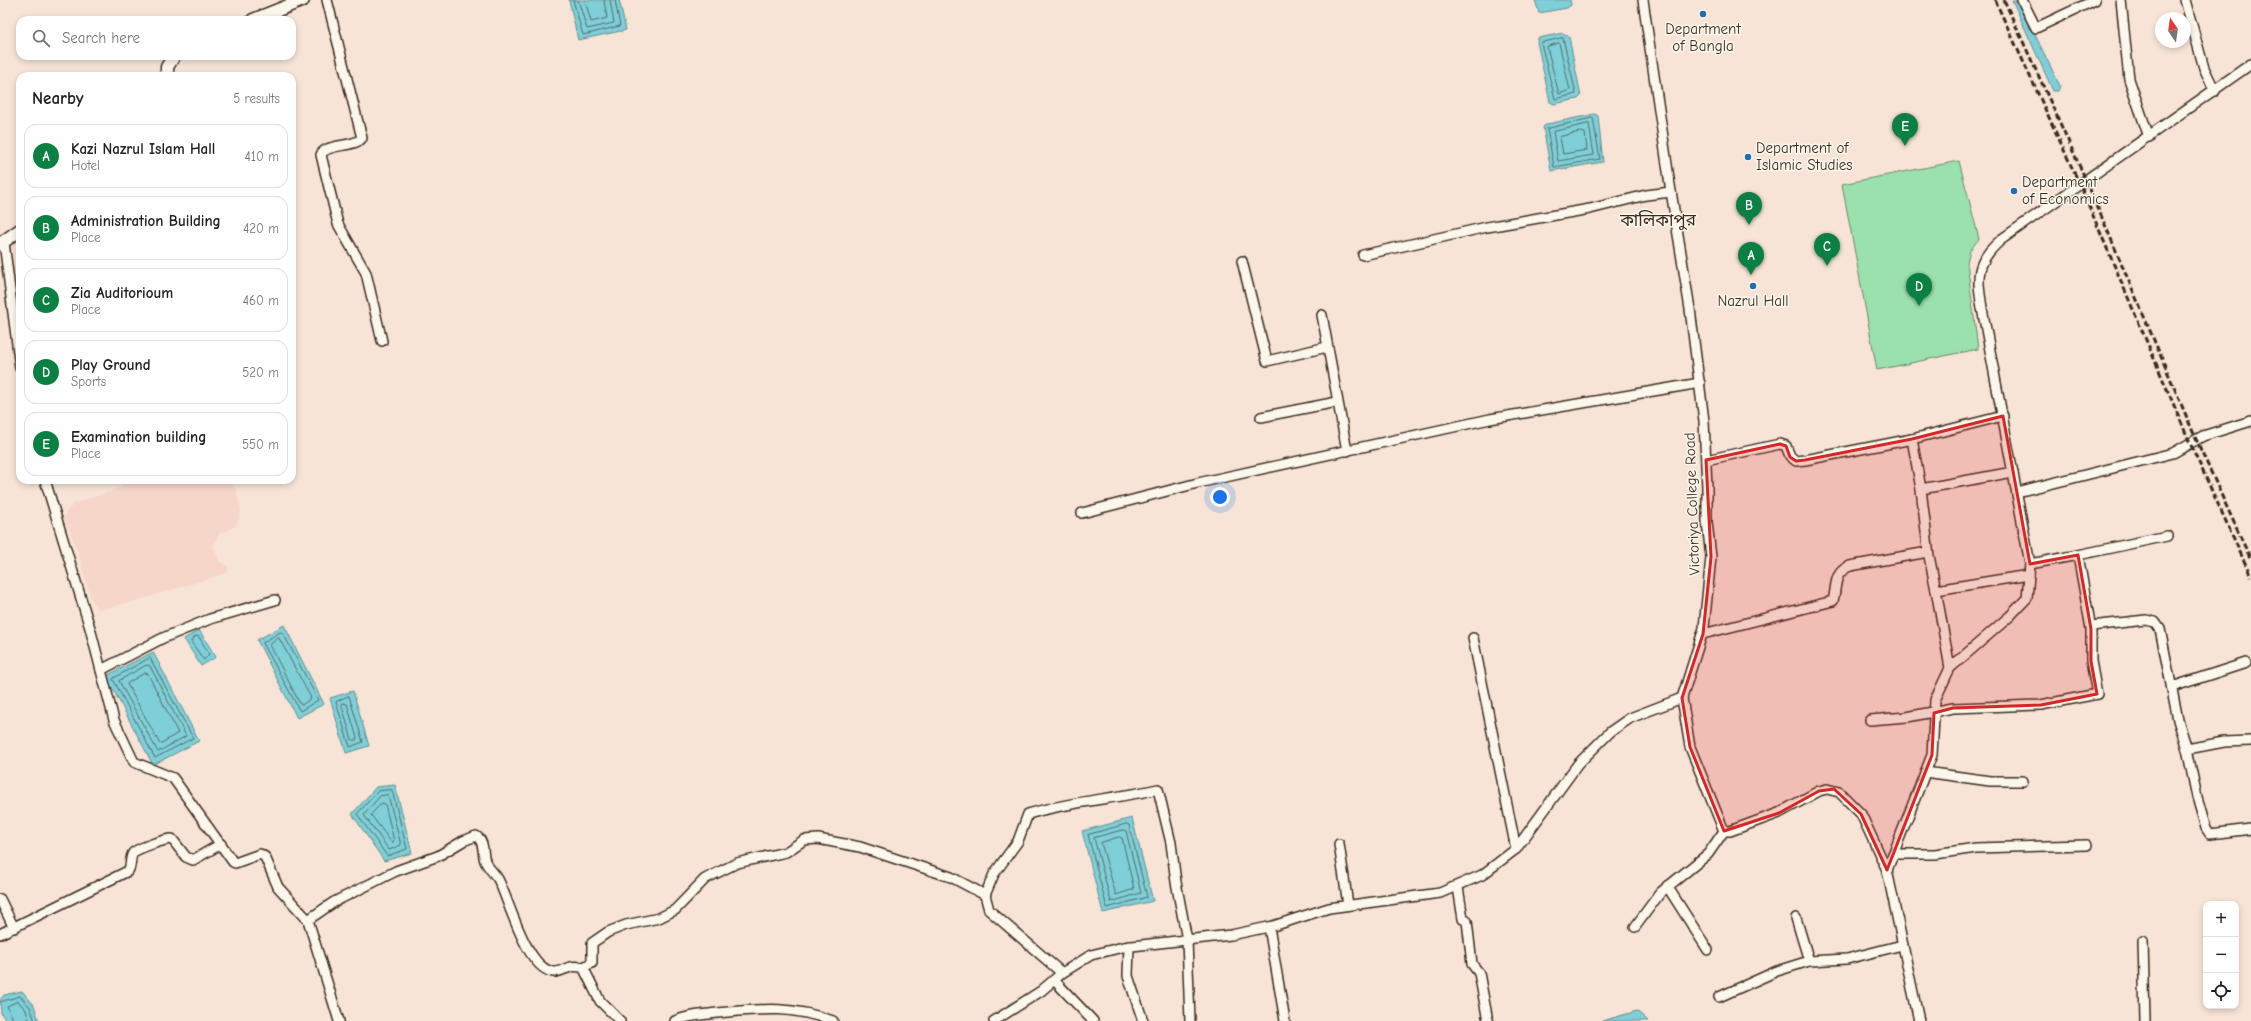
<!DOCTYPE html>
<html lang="en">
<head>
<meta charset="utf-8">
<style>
	body { margin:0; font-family:"Comic Neue","Noto Sans Bengali",sans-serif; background:#f2f2f2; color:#202124 }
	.controls { position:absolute; right:12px; bottom:12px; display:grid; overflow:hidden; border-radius:8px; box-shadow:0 2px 6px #0003 }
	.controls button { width:36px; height:36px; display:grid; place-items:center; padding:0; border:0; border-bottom:1px solid #e0e0e0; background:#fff; color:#202124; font:20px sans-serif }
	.compass { position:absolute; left:2155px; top:12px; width:36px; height:36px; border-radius:50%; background:#fff; box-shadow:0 2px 6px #0003; rotate:347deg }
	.you { position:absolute; left:1220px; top:497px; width:14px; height:14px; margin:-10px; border:3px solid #fff; border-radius:50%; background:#1a73e8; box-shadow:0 0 0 6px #1a73e833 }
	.badge { display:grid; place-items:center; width:26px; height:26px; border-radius:50%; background:#0b8043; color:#fff; font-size:13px; font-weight:700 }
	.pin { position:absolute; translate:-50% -33px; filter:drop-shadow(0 1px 2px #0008) }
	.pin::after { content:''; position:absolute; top:21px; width:14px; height:12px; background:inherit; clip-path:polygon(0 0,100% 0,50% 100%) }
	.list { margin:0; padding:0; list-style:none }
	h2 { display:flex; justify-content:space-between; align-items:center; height:52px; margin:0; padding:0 16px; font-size:17px }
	h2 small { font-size:13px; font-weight:400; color:#757577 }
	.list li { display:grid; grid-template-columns:26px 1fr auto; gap:12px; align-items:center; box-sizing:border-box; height:64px; margin:0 8px 8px; padding:0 8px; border:1px solid #e0e0e0; border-radius:12px }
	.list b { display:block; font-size:15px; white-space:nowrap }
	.list p { margin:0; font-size:13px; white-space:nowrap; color:#757577 }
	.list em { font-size:13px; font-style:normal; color:#757577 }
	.icon { flex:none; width:22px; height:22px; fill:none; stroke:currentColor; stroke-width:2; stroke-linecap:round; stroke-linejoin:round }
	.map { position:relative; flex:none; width:2251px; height:1021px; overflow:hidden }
	.search { position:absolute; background:#fff; box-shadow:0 2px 6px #0003; left:16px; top:16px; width:280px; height:44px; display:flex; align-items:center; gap:10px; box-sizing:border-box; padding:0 14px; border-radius:12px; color:#757577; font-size:15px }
	.panel { position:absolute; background:#fff; box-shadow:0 2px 6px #0003; left:16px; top:72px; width:280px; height:412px; border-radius:12px }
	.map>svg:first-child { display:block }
</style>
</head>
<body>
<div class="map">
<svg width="2251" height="1021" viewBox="0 0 2251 1021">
	<rect width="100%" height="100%" fill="#f7e4d7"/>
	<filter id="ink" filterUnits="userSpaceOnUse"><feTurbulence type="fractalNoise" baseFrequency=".025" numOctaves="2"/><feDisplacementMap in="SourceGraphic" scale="8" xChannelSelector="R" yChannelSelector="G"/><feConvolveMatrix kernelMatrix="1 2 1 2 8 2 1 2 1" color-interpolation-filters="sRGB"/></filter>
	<g filter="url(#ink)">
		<polygon fill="#f5d6c9" points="123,480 231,480 234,482 241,511 236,526 220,533 213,546 220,562 228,566 227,573 132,602 99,610 91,599 78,552 64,518 67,511 75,503 112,491 120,487"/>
		<polygon fill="#9be1ae" stroke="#6b8666" points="1959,161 1979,239 1970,250 1967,262 1978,349 1877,370 1842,184"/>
		<g fill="#7ecfd8" stroke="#638d8e">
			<polygon points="569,0 619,0 626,30 578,40"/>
			<polygon points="1535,0 1570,0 1571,5 1567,8 1539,13"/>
			<polygon points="2012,0 2018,0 2060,86 2058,91 2053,91"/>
			<polygon points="1563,33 1569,37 1581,96 1578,99 1554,104 1550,102 1537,42 1538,38"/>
			<polygon points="1595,114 1598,116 1603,162 1551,171 1543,127 1547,124"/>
			<polygon points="284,625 324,704 297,718 257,640"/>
			<polygon points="199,630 216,657 201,666 184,639"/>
			<polygon points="153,652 199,741 153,765 106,676"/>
			<polygon points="353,691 369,746 346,753 330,698"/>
			<polygon points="395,785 412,853 384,861 352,814 376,787"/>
			<polygon points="1132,818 1153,901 1103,913 1082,831"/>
			<polygon points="22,991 34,1005 39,1021 6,1021 1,1013 0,1000 4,995"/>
			<polygon points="1637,1011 1648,1021 1602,1021"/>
		</g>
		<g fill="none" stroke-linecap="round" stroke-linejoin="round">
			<g stroke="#566c68" stroke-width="1">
				<polyline points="573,0 583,35 620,26 615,0"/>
				<polyline points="578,0 587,29 614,23 610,0"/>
				<polyline points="585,0 591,22 607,18 604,0"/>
				<polygon points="1563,38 1576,94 1555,99 1541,43"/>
				<polygon points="1559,43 1570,90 1559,94 1547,47"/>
				<polygon points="1593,118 1600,159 1554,167 1547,129"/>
				<polygon points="1589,124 1594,155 1558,161 1553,132"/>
				<polygon points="1580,132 1585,133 1587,150 1563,154 1560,137"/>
				<polygon points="281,632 283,633 318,700 300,711 263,643"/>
				<polygon points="196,636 199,637 209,654 204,660 191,642"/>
				<polygon points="279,638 311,698 302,705 300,704 270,645"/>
				<polygon points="150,658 193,738 155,758 113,679"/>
				<polygon points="147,665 150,666 186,736 158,752 119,681"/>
				<polygon points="145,673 148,674 178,733 160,744 127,684"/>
				<polygon points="349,696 363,742 350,747 336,702"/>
				<polygon points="343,703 347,704 357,738 356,740 352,740 342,706"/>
				<polygon points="392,790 407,849 387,856 357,814 378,791"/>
				<polygon points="388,795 401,845 389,850 364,815 380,796"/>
				<polygon points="382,803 385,804 394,841 392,843 371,815"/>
				<polygon points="1127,824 1129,825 1147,897 1107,908 1088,835"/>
				<polygon points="1123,830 1126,831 1141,893 1111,902 1094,838"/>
				<polygon points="1119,837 1122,838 1134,889 1116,895 1101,843"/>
				<polyline points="0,1002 20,996 30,1007 35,1021"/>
				<polyline points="14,1021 7,1006 18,1001 26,1010 29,1021"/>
			</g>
			<g stroke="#3b2a1e" stroke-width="12">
				<g id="minor">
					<path d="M327,0L362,138C354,148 325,143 321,155L338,224L366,273L382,341"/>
					<polyline points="1643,0 1670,185 1690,309 1704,421 1707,487 1707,522 1711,557 1709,577 1704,628 1682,698 1690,747 1724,831 1730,831 1779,813 1819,791 1827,789 1839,792 1861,814 1887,870 1919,1021"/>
					<polyline points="2022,0 2036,28 2095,0"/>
					<polyline points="2121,0 2129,79 2149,137"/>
					<polyline points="2185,0 2204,68 2215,91"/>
					<polyline points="4,242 20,368"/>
					<polyline points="1363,255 1487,227 1590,209 1646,195 1671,192"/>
					<polyline points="1242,261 1267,361 1327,347"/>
					<polyline points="1322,315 1347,451"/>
					<polyline points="1261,417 1337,402"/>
					<polyline points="1912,439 1921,489 2013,472"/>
					<polyline points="1706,460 1780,444 1786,446 1790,456 1796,461 1805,460 1912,439 2003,416"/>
					<polyline points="45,480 90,628 114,720 134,762 173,778 233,862 235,863 260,854 265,857 278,887 308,920 339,1021"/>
					<polyline points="1921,489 1929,556 1936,590 2029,575"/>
					<polyline points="2017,492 2173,453 2203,436 2251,421"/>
					<polyline points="1082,513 1198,483 1490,419 1700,383"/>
					<polyline points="2078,555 2167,536"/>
					<polyline points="1936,590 1950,668"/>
					<polyline points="2091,626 2146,620 2155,622 2160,629 2178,720 2187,749 2197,797 2206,828 2210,834 2251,829"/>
					<path d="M1703,634L1833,601C1837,586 1833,573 1850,566L1928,552"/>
					<polyline points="1473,638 1516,849"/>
					<polyline points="101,670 163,638 210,619 275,600"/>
					<polyline points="2172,687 2246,663"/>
					<polyline points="1870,720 1907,717 1953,708 2041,705 2097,694 2091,661 2091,629 2078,555 2030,564"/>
					<polyline points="2187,749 2224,742 2251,741"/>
					<polyline points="1925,772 1990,781 2023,781"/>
					<polyline points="1339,844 1348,905"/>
					<polyline points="1893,854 1935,854 1976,848 2011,847 2087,845"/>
					<path d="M1887,870L1932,755L1935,700L1950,668L2010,616L2027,598L2030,564L1982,308C1977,276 1975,262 2002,239L2251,64"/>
					<polyline points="1667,886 1708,950"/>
					<polyline points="1458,887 1463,919 1467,921 1472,964 1479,973 1488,1021"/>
					<path d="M985,895L994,874L1018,841L1028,814C1071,801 1115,799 1158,789L1171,843L1176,882L1187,940L1190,1021"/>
					<polyline points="0,899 14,928"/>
					<polyline points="1796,918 1809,961"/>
					<path d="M308,920L334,902L396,871L438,856L463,841L476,836C485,841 482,853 485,861C488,868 494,873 498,879C509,900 526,968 553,972C559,973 565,968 571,967C574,966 579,967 583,967L600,1001L620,1021"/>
					<polyline points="1269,927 1285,1021"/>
					<polyline points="1635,927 1660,893 1708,854 1724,831"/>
					<path d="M0,934L128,871C132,866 129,859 133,853C137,848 166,839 172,839L186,857L193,860L221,844"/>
					<polyline points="2143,941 2145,1021"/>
					<polyline points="1129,946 1128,976 1143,1021"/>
					<polyline points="583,967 592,963 592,943 608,932 626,925 659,918 675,910 705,879 737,863 786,852 804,840 818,839 860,847 951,877 985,895 989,910 1062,973"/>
					<polyline points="1054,980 1093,1021"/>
					<polyline points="1719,997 1777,971 1809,961 1847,959 1902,945"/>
					<path d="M675,1021C688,1015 703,1015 717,1013C761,1009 790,1005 833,1021"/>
					<polyline points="994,1021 1041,991 1062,973 1091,955 1123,947 1231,935 1273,926 1329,908 1440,893 1482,875 1516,849 1578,764 1610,732 1630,718 1682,698"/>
				</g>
			</g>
			<g stroke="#3b2a1e" stroke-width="15">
				<g id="major">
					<polyline points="253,20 303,0"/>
					<polyline points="167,76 167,67 174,56"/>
					<polyline points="0,244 20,230"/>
				</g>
			</g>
			<use href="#minor" stroke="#fbf7ec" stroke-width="9"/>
			<use href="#major" stroke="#fbf7ec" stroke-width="12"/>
			<g stroke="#3b2a1e" stroke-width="3" stroke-dasharray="6 3" stroke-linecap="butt">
				<polyline points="1995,0 2080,185 2190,443 2251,576"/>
				<polyline points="2004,0 2086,180 2196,439 2251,560"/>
			</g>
		</g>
	</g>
	<path fill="#d62828" fill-opacity="0.2" stroke="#d62828" stroke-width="3" stroke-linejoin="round" d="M2003,416L2030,564L2078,555L2091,629V661L2097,694L2041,705L1953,708L1934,713L1932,755L1887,870L1861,814L1834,789L1819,791L1779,813L1724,831L1690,747L1682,698L1703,634L1711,557L1706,460L1780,444L1786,446L1790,457L1796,461L1805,460L1912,439Z"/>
	<g fill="#1f6fb2" stroke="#fbf7ec" stroke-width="1.5">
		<circle cx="1703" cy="14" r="4"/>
		<circle cx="1748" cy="157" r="4"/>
		<circle cx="2014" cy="191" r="4"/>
		<circle cx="1753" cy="286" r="4"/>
	</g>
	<g text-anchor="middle" stroke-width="3" stroke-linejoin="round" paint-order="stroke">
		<g font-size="15" fill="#3b2a1e" stroke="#fbf7ec">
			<text x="1703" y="34">Department<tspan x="1703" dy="17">of Bangla</tspan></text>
			<text x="1756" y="153" text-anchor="start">Department of<tspan x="1756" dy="17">Islamic Studies</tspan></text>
			<text x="2022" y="187" text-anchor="start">Department<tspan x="2022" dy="17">of Economics</tspan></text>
			<text x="1753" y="306">Nazrul Hall</text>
		</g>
		<g font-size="15" fill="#3b2a1e" stroke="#fbf7ec">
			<text transform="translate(1692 504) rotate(-92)" y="5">Victoriya College Road</text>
		</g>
		<g font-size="17" fill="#3b2a1e" stroke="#fbf7ec">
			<text x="1658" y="226">কালিকাপুর</text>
		</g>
	</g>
</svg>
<div class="controls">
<button>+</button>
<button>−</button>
<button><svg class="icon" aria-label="locate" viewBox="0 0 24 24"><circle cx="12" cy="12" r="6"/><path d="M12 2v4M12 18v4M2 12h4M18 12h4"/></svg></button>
</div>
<svg class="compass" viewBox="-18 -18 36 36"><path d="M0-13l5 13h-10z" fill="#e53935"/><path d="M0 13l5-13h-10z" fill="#757577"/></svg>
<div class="you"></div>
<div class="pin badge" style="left:1751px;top:275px">A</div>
<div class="pin badge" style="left:1749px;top:225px">B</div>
<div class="pin badge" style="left:1827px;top:266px">C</div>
<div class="pin badge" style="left:1919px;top:306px">D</div>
<div class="pin badge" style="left:1905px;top:146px">E</div>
<div class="search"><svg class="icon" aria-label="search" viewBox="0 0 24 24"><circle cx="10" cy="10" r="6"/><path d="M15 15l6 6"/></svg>Search here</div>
<section class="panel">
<h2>Nearby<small>5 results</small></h2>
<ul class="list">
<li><span class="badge">A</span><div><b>Kazi Nazrul Islam Hall</b><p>Hotel</p></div><em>410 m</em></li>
<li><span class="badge">B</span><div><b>Administration Building</b><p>Place</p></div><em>420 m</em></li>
<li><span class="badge">C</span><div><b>Zia Auditorioum</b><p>Place</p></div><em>460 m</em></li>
<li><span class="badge">D</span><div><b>Play Ground</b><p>Sports</p></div><em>520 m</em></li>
<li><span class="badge">E</span><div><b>Examination building</b><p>Place</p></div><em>550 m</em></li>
</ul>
</section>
</div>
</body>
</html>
